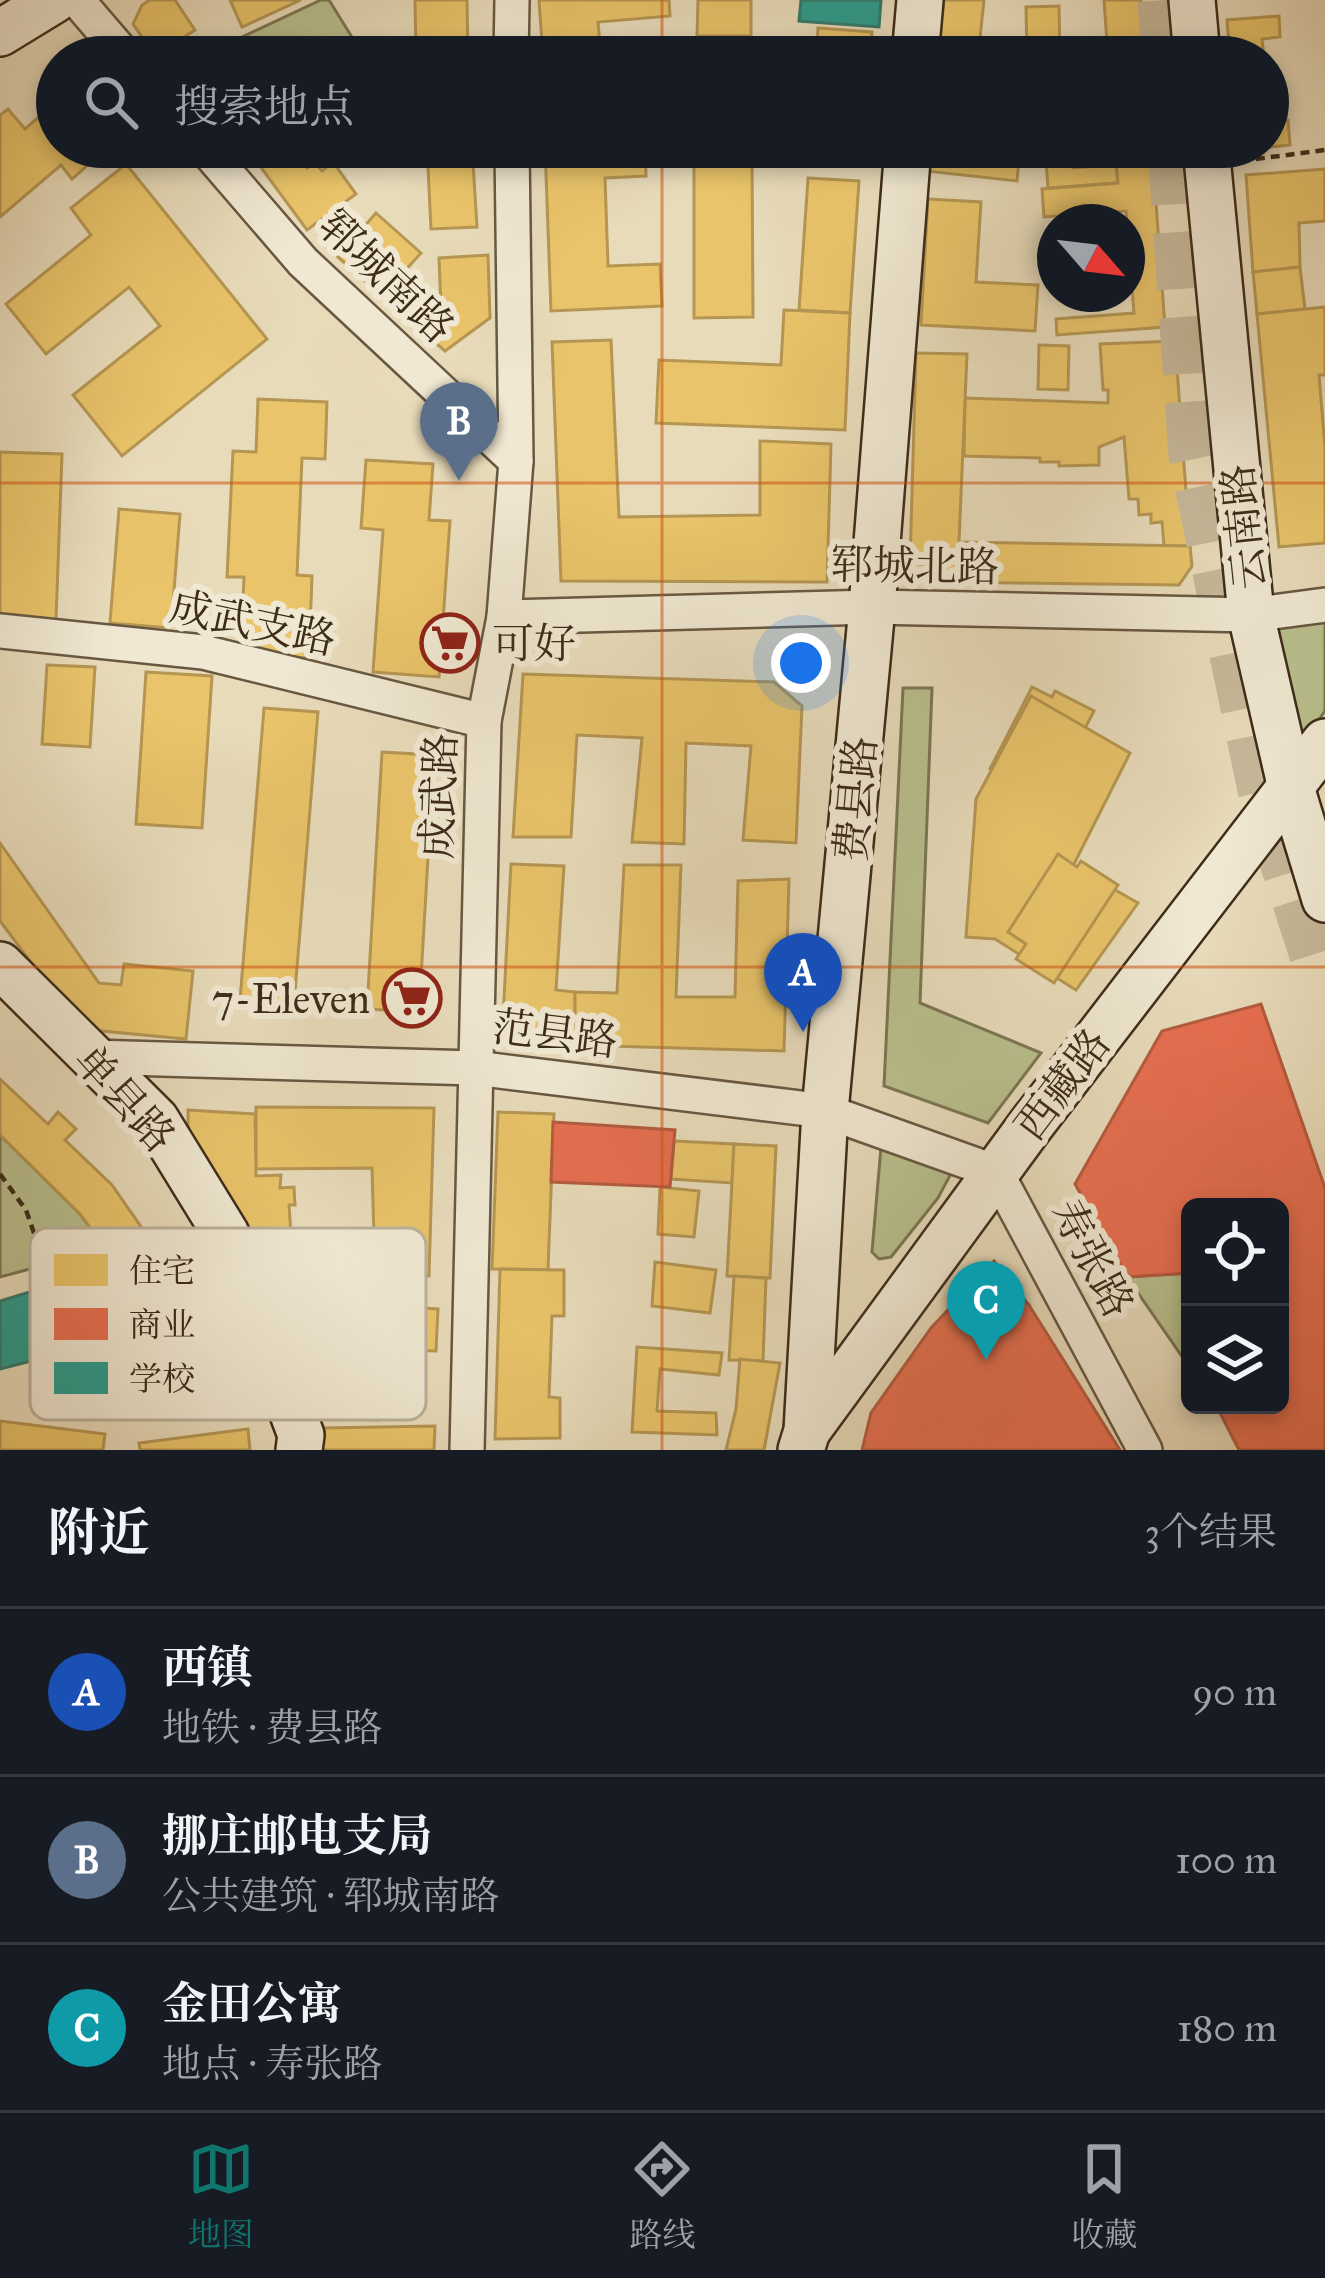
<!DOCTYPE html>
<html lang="zh">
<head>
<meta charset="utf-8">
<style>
	body { margin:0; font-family:"IM FELL Great Primer","Noto Serif SC",serif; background:#242831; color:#f1f3f6 }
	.controls { position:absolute; right:36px; bottom:36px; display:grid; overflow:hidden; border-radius:18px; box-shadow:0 6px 18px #0003 }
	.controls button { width:108px; height:108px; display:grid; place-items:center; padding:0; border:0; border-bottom:3px solid #363941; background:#171b24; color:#f1f3f6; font:60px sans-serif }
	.compass { position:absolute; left:1037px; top:204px; width:108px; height:108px; border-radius:50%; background:#171b24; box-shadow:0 6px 18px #0003; rotate:118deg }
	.you { position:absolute; left:801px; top:663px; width:42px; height:42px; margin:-30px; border:9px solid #fff; border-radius:50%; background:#1a73e8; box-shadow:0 0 0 18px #1a73e833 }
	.badge { display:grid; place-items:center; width:78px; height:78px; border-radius:50%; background:#0f766e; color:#fff; font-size:39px; font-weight:700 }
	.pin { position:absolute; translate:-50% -99px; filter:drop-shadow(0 3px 6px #0008) }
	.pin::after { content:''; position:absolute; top:63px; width:42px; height:36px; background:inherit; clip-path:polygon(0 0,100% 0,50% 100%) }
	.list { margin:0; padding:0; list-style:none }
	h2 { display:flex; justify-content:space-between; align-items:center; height:156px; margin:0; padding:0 48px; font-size:51px }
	h2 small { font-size:39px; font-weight:400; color:#9ea1a6 }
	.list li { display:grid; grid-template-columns:78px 1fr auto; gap:36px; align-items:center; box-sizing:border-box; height:168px; padding:0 48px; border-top:3px solid #363941 }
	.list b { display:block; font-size:45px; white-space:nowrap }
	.list p { margin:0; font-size:39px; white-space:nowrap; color:#9ea1a6 }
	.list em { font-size:39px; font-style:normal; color:#9ea1a6 }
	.icon { flex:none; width:66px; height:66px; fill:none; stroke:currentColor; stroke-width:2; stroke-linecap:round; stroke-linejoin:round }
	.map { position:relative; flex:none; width:1325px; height:1450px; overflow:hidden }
	.search { position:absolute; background:#171b24; box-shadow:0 6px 18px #0003; left:36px; right:36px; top:36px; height:132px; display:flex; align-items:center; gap:30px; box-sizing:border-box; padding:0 42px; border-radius:66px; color:#9ea1a6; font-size:45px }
	.sheet { height:660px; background:#171b24 }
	nav { display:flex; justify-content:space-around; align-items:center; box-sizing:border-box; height:168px; border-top:3px solid #363941; background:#171b24; font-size:33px; color:#9ea1a6 }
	nav a { display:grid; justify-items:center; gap:6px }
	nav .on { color:#0f766e }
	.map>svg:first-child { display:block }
</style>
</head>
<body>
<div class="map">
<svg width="1325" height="1450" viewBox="0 0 1325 1450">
	<rect width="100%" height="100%" fill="#e8dbba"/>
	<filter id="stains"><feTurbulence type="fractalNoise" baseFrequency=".00167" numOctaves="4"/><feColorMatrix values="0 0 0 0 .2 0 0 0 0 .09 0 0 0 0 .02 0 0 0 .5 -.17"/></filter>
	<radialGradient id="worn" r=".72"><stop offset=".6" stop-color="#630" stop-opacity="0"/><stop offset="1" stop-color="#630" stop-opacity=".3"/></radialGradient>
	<g fill="#b9bf8d" stroke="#7b7654" stroke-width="3">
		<polygon points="321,0 329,0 355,42 335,57 216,57 212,51"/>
		<polygon points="1325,620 1325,711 1295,753 1278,626"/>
		<polygon points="903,688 932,688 920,1003 1041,1053 988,1123 884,1086"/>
		<polygon points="0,1135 80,1214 103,1244 94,1252 0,1277"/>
		<polygon points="881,1147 955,1166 938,1198 891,1257 879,1259 872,1252"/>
		<polygon points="1190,1273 1190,1368 1127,1277"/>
	</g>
	<g fill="#e9c46a" stroke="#b59652" stroke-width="3">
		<polygon points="150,0 175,0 195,30 186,36 200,57 156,57 133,24 142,5"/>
		<polygon points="230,0 301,0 242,27"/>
		<polygon points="415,0 467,0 468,57 416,57"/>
		<polygon points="539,0 669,0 670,16 598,22 601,57 543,57"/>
		<polygon points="698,0 751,0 751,36 697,36"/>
		<polygon points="944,0 984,0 978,57 938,57"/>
		<polygon points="1104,0 1141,0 1145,57 1108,57"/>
		<polygon points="1059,6 1060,57 1027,57 1026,7"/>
		<polygon points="1279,16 1280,37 1262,39 1264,57 1230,57 1227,20"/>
		<polygon points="818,28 872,32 870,57 816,57"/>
		<polygon points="752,47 752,57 693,57 693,48"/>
		<polygon points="57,101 57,147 108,147 72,179 61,165 0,217 0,115 8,109 25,129"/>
		<polygon points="1268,109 1269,121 1288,120 1290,145 1237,150 1268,147"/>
		<polygon points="246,147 313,147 299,157 307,168 315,163 322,171 333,162 356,194 307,230"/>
		<polygon points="427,147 472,147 477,227 431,229"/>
		<polygon points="545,147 645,147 646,176 605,178 608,266 660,264 662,306 551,311"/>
		<polygon points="694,147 752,147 753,317 694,318"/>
		<polygon points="776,147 864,147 862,163 776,157"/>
		<polygon points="928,147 1020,147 1017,181 926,171"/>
		<polygon points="1045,147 1072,147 1073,168 1116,165 1118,183 1048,188"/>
		<polygon points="1115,147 1152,147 1165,327 1057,335 1056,319 1134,313 1126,211 1044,217 1042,189 1118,183"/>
		<polygon points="126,164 267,339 122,456 73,395 160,326 129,287 46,354 6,304 91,235 71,208"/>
		<polygon points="1325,169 1325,221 1299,223 1300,267 1253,272 1246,175"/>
		<polygon points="808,178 859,181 850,313 799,310"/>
		<polygon points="928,199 981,202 976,282 1038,285 1035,331 921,325"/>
		<polygon points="376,213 421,253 402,274 441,308 439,258 488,255 490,318 445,351 338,257"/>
		<polygon points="1300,267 1305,309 1257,314 1253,272"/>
		<polygon points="1325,307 1325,375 1319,375 1325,447 1325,543 1279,547 1257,314"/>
		<polygon points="784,310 850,313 845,430 656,423 659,360 781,365"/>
		<polygon points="611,340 619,517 760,515 760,441 831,444 827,582 561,581 552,342"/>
		<polygon points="1175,341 1190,546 1164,546 1162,522 1151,523 1151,514 1139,515 1138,499 1129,499 1124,437 1099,447 1099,465 1059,466 1059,462 1040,462 1040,458 964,456 965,398 1108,403 1108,390 1103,390 1100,344"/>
		<polygon points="1039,345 1069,346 1068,390 1038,389"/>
		<polygon points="916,353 967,354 959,542 1190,546 1192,566 1179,585 928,582 929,565 910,563"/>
		<polygon points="258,399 327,402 325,459 302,458 297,575 312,576 309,658 253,656 254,641 241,640 244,577 227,577 233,451 256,452"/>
		<polygon points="0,452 62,454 56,620 0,618"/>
		<polygon points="366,460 433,464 429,520 450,521 439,677 373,672 383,530 361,528"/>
		<polygon points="119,509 180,514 171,628 110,623"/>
		<polygon points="47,665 95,667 90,747 42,744"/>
		<polygon points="146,672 212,676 202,828 136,824"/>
		<polygon points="523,674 774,682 802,706 796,843 743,840 751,746 686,743 684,844 632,842 642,738 577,735 571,837 513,837"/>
		<polygon points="1032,687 1052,697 1055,691 1094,711 1040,815 1000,795 1008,779 990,769"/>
		<polygon points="1031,696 1130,753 1073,866 1138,903 1076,990 995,939 966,937 976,799"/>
		<polygon points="264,708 318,712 294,1004 240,1000"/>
		<polygon points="382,752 434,755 419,1012 367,1009"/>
		<polygon points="0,843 99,983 121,985 124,964 193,971 186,1039 81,1029 0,921"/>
		<polygon points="1058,854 1077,867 1081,861 1118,885 1054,983 1016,959 1026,944 1008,932"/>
		<polygon points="511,864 564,866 556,990 575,992 575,1038 502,1037"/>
		<polygon points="624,865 681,865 676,997 735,997 738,881 789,879 784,1051 575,1045 575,992 617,993"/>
		<polygon points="1200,1042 1242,1064 1161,1219 1119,1196"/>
		<polygon points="0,1079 48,1124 58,1112 76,1129 65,1140 112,1185 149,1238 166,1229 178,1246 127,1278 80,1214 0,1135"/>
		<polygon points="256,1107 434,1108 429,1276 375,1273 372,1168 256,1169"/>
		<polygon points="188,1110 255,1114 256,1176 281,1175 280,1188 294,1187 295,1205 289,1205 291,1235 319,1234 319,1280 257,1280 216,1203 217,1176 197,1176 188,1154"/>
		<polygon points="498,1112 554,1114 548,1270 492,1269"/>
		<polygon points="674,1141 734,1144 732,1183 671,1179"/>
		<polygon points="734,1144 776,1146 770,1278 727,1276"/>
		<polygon points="660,1187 699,1191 694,1237 658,1234"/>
		<polygon points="655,1262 716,1270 710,1313 652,1306"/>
		<polygon points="500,1269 564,1270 564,1316 552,1316 549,1397 560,1398 560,1438 495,1439"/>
		<polygon points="734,1276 766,1278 763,1361 729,1360"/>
		<polygon points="981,1280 1029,1305 953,1450 892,1450"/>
		<polygon points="1313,1295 1325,1302 1325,1388 1291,1450 1253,1450 1233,1439 1252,1405 1280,1405 1280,1354"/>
		<polygon points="286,1296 423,1300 423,1308 438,1309 436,1351 403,1350 402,1365 367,1364 366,1377 380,1378 378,1420 309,1418 311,1380 296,1379 299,1342 285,1342"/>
		<polygon points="637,1347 722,1353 719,1375 660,1369 657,1411 716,1413 717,1435 632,1432"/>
		<polygon points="740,1359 780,1363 764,1450 726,1450 736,1409"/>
		<polygon points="1031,1412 1058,1425 1073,1414 1099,1449 1012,1450"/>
		<polygon points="0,1421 105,1434 103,1450 0,1450"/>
		<polygon points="435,1426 434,1450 322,1450 323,1428"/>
		<polygon points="248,1429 250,1450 140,1450 139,1443"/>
	</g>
	<g fill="#e76f51" stroke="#b45b40" stroke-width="3">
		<polygon points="1261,1004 1325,1188 1325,1450 1239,1450 1218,1409 1220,1405 1280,1405 1280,1207 1190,1207 1190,1273 1127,1277 1075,1184 1162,1031"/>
		<polygon points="553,1122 675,1130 670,1187 551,1182"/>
		<polygon points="994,1261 1029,1305 1120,1450 862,1450 871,1413 931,1328"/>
	</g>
	<g fill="#2a9d8f" stroke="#307b6c" stroke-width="3">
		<polygon points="801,0 881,0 879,27 799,21"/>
		<polygon points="98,1271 118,1339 0,1369 0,1301"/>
	</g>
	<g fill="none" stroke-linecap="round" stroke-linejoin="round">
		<g stroke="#c6b89a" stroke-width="57" stroke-dasharray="57 28" stroke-linecap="butt">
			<polyline points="1166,0 1170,57"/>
			<polyline points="1176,147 1197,455 1268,799 1325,976"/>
		</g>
		<g stroke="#685842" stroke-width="38">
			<g id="street">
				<polyline points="77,0 126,57"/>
				<polyline points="511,57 512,0"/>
				<polyline points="204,147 303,262 516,461"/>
				<polyline points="504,617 872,607 1251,615 1325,605"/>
				<polyline points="0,631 203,652 484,721"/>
				<polyline points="92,1057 475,1068 825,1111 996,1172 1145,1450"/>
				<polyline points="467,1450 484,721 504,617 516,461 512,147"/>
			</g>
		</g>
		<g stroke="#3d2c1a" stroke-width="50">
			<g id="secondary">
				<polyline points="1192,0 1197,57"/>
				<polyline points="0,33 54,0"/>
				<polyline points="915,57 920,0"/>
				<polyline points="1206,147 1251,615 1290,784 1325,899"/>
				<polyline points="0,965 156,1120 226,1234 301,1435 299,1450"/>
				<polyline points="807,1431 1030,1126 1325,742"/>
				<polyline points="801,1450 807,1431 825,1111 872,607 908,147"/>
			</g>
		</g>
		<g stroke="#3d2c1a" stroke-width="4.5" stroke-dasharray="9 6" stroke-linecap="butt">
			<polyline points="1241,161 1325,150"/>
			<polyline points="0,1174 26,1210 52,1285"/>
		</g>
		<use href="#street" stroke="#f0e8d2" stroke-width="33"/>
		<use href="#secondary" stroke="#f0e8d2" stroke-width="45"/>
	</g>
	<path fill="none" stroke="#ce520e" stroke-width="3" stroke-opacity="0.55" d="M662,0V57M662,147V1450M0,483H1325M0,967H1325"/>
	<defs>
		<g id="supermarket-ring" transform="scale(3)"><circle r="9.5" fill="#f0e8d2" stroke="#8f2418" stroke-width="1.5"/><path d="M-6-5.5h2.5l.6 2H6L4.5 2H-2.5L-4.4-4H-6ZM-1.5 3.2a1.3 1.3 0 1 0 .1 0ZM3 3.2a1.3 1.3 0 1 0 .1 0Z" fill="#8f2418"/></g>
	</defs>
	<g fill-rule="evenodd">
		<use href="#supermarket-ring" x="450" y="643"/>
		<use href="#supermarket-ring" x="412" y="998"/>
	</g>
	<g text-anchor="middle" stroke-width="12" stroke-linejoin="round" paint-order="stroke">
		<g font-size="42" fill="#3d2c1a" stroke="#f0e8d2">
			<text transform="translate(387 276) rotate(44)" y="15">郓城南路</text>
			<text transform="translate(1243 527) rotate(-96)" y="15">云南路</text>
			<text transform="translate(915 565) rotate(1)" y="15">郓城北路</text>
			<text transform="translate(253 622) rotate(12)" y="15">成武支路</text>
			<text transform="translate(438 796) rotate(-88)" y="15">成武路</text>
			<text transform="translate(855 799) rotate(-85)" y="15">费县路</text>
			<text transform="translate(555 1033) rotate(7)" y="15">范县路</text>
			<text transform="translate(1062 1084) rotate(-53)" y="15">西藏路</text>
			<text transform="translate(125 1098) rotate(48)" y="15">单县路</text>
			<text transform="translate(1093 1258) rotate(62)" y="15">寿张路</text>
		</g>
		<g font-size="42" fill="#3d2c1a" stroke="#f0e8d2" text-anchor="start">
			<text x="492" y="658">可好</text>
			<text x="370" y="1013" text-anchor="end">7-Eleven</text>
		</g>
	</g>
	<rect x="30" y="1228" width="396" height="192" rx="18" fill="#f0e8d2" stroke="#bab09b" stroke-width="3"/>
	<rect x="54" y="1254" width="54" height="32" fill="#e9c46a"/>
	<rect x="54" y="1308" width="54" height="32" fill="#e76f51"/>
	<rect x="54" y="1362" width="54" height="32" fill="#2a9d8f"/>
	<g font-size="33" fill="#3d2c1a">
		<text x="129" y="1282">住宅</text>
		<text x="129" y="1336">商业</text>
		<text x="129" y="1390">学校</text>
	</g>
	<rect width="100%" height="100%" filter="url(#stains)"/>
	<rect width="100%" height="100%" fill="url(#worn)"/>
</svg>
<div class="controls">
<button><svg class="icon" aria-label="locate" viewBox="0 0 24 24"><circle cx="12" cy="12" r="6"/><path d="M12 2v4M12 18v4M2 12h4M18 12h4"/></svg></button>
<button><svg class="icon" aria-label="layers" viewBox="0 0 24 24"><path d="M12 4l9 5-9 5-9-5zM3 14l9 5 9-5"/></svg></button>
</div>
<svg class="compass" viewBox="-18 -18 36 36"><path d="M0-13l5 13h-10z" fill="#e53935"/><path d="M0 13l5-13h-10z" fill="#9ea1a6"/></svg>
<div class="you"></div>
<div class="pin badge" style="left:803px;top:1032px;background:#1a4fb4">A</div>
<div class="pin badge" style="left:459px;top:481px;background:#5c6f8a">B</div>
<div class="pin badge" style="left:986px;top:1360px;background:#0f9aa8">C</div>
<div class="search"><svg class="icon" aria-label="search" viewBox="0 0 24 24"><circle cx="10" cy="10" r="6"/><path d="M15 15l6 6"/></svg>搜索地点</div>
</div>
<section class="sheet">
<h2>附近<small>3个结果</small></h2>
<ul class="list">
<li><span class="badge" style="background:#1a4fb4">A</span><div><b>西镇</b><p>地铁 · 费县路</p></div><em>90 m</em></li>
<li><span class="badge" style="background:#5c6f8a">B</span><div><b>挪庄邮电支局</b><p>公共建筑 · 郓城南路</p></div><em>100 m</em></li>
<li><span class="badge" style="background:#0f9aa8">C</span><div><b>金田公寓</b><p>地点 · 寿张路</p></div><em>180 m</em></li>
</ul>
</section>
<nav>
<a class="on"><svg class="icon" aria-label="map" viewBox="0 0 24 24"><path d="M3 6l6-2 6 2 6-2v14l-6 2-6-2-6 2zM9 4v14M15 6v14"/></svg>地图</a>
<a><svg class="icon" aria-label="directions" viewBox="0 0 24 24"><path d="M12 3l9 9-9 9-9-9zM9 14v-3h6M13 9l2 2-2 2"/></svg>路线</a>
<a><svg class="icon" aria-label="saved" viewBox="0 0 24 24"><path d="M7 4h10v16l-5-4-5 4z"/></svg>收藏</a>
</nav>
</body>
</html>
